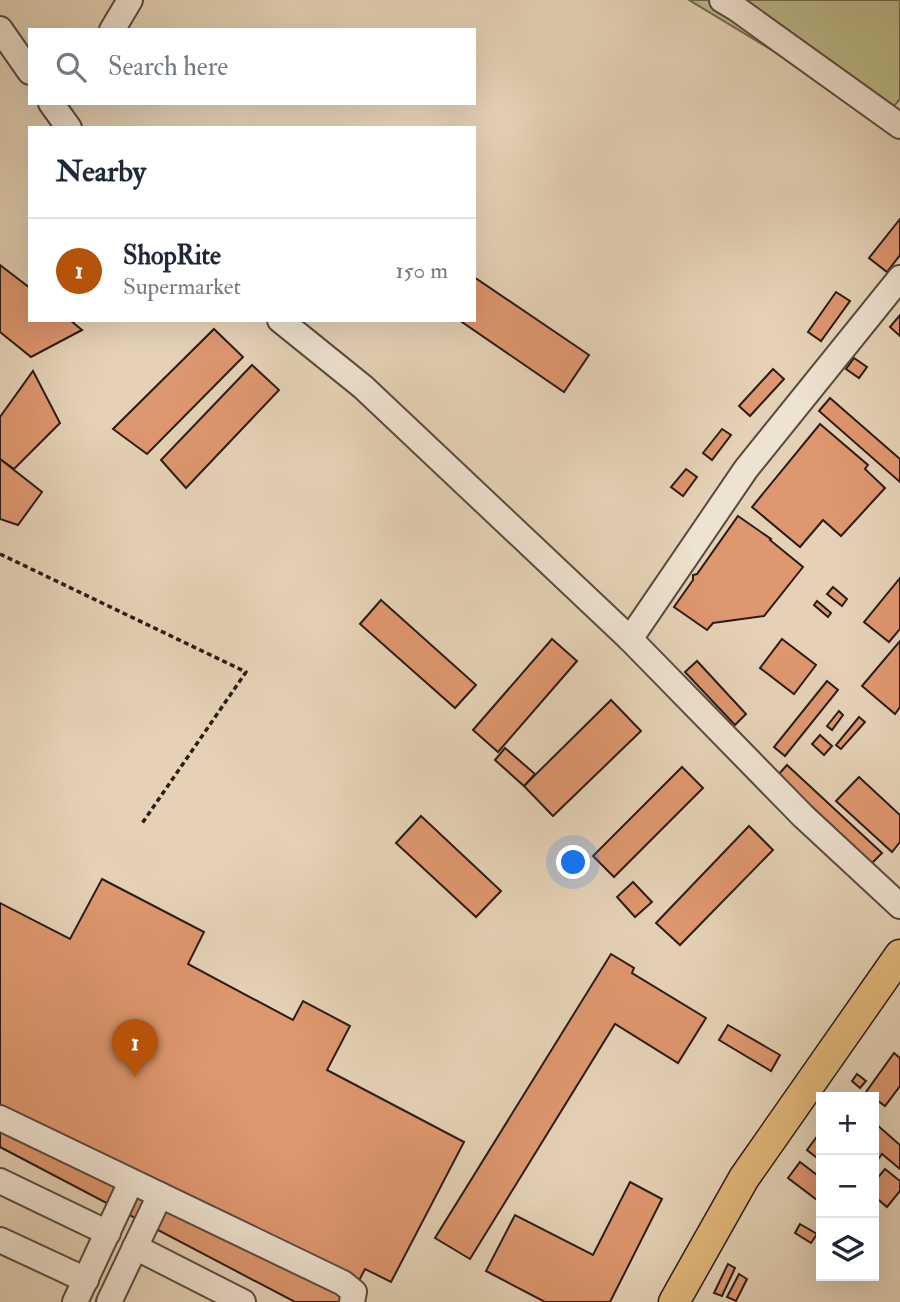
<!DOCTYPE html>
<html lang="en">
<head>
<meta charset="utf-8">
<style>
	body { margin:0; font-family:"IM FELL Double Pica",serif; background:#f6f6f7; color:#1f2937 }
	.controls { position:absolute; right:21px; bottom:21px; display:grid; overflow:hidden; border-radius:0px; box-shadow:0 7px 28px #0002 }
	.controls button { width:63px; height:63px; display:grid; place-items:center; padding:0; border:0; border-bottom:2px solid #e0e1e3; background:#fff; color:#1f2937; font:35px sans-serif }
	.you { position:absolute; left:574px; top:863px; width:24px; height:24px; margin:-18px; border:5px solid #fff; border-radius:50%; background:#1a73e8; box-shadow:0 0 0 10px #1a73e833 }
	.badge { display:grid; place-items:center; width:46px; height:46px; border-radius:50%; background:#b45309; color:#fff; font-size:23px; font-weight:700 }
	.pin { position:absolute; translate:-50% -58px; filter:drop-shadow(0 2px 4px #0008) }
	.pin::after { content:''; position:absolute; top:37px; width:24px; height:21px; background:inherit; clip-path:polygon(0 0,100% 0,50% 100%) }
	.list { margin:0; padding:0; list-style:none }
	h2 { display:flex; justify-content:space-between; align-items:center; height:91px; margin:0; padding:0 28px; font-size:30px }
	h2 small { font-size:23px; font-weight:400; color:#747a83 }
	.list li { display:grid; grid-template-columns:46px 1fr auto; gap:21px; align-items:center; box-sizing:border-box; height:105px; padding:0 28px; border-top:2px solid #e0e1e3 }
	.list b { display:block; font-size:26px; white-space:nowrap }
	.list p { margin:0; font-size:23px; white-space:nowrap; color:#747a83 }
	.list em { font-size:23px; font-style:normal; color:#747a83 }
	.icon { flex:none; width:38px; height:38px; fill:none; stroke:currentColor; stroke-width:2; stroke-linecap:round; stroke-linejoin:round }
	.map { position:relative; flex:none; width:900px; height:1302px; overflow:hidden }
	.search { position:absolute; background:#fff; box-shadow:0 7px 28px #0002; left:28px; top:28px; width:448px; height:77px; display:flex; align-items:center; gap:18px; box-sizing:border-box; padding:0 24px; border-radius:0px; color:#747a83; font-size:26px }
	.panel { position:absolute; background:#fff; box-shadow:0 7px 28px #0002; left:28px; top:126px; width:448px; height:196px; border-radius:0px }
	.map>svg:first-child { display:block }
</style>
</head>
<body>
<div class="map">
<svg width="900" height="1302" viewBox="0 0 900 1302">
	<rect width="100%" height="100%" fill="#e5d2b6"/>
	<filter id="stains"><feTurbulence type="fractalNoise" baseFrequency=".00286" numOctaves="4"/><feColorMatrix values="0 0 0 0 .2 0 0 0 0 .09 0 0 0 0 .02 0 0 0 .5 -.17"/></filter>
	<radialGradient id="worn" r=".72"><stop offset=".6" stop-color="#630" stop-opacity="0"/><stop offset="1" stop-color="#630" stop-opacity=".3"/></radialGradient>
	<polygon fill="#baba8a" stroke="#726b50" stroke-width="2" points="689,0 900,0 900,99 884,118"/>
	<g fill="#df976f" stroke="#2b1c17" stroke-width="2">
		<polygon points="900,219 900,255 887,272 869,258"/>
		<polygon points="0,265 30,288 30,320 70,320 82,330 31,357 0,332"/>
		<polygon points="474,277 589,355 564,392 459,320 474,320"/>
		<polygon points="836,292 850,301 821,341 808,332"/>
		<polygon points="900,315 900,336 890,327"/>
		<polygon points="214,329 243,357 147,454 113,429"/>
		<polygon points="854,358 867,367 859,378 846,369"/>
		<polygon points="252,365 279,390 186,488 161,460"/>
		<polygon points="773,369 784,379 750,416 739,406"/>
		<polygon points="33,371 60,423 14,469 0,459 0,417"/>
		<polygon points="830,398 900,459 900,482 819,411"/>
		<polygon points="820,424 868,465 865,469 885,488 841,536 823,520 800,547 752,507"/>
		<polygon points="722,429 731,435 712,460 703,453"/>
		<polygon points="0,459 42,492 18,525 0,519"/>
		<polygon points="686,469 697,477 683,496 671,487"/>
		<polygon points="738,516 771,539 770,540 803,567 764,616 713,623 707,630 674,607 693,580 693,575 697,574"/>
		<polygon points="900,578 900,629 889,642 864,622"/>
		<polygon points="833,587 847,599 842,606 827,594"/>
		<polygon points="381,600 476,685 455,708 360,624"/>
		<polygon points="817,601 831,613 828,617 814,605"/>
		<polygon points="552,639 577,661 498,752 473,730"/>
		<polygon points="782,639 816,665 794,694 760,668"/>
		<polygon points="900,641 900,707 895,714 862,686"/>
		<polygon points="697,661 746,714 735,725 685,672"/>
		<polygon points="827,681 838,690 785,756 774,747"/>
		<polygon points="611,700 641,731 553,816 524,786"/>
		<polygon points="839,711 843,715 832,730 827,726"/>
		<polygon points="859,717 865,722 841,749 836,745"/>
		<polygon points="820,735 832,746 824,755 812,744"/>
		<polygon points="505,748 535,774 524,786 495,760"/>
		<polygon points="787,765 882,853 872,863 778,775"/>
		<polygon points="682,767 703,788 614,877 593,856"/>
		<polygon points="859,777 900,815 900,842 892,852 836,801"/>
		<polygon points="421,816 501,891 476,917 396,843"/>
		<polygon points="749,826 773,850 680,945 656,923"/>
		<polygon points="102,879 204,932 188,964 293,1020 303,1001 350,1026 327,1070 464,1142 391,1282 365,1269 348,1302 295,1302 0,1147 0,903 70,939"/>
		<polygon points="633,882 652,902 635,917 617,897"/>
		<polygon points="611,954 634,968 632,973 706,1018 678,1063 615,1024 470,1259 435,1238"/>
		<polygon points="728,1025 780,1055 771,1071 719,1040"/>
		<polygon points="894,1053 900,1058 900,1086 885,1106 866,1092"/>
		<polygon points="857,1074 866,1081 860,1088 852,1081"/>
		<polygon points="876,1124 900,1145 900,1169 882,1154 874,1165 874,1126"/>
		<polygon points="821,1131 821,1161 807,1150"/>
		<polygon points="800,1162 821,1178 821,1203 788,1178"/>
		<polygon points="885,1169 900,1181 900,1191 887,1207 874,1196 874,1182"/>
		<polygon points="630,1182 662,1199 610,1302 545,1302 486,1271 515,1215 593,1255"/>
		<polygon points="800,1224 817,1234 811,1243 795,1233"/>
		<polygon points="728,1264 735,1268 722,1296 714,1293"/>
		<polygon points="739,1274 747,1279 736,1301 727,1297"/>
	</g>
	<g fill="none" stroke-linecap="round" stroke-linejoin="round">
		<g stroke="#5a4a3f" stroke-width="28">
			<g id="minor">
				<polyline points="722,0 737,9 900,126"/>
				<polyline points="0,29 30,72"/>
				<polyline points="112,30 130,0"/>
				<polyline points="51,103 69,128"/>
				<polyline points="280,320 363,387 630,639 803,816 900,906"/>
				<polyline points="630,639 746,469 900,278"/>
				<polyline points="0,1118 343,1283 354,1292 352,1302"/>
				<polyline points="0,1181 108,1233"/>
				<polyline points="0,1240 86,1280"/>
				<polyline points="135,1247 243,1302"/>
				<polyline points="75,1302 131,1182"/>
				<polyline points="109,1302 160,1195"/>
			</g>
		</g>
		<g stroke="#2b1c17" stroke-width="33">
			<polyline id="major" points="674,1302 744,1178 900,955"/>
		</g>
		<polyline stroke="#2b1c17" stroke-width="3.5" stroke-dasharray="5 3.5" stroke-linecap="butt" points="0,554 246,672 141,825"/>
		<use href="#minor" stroke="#eee2d0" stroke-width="24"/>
		<use href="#major" stroke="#e2b97b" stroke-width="30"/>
	</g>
	<rect width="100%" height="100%" filter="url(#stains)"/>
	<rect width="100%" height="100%" fill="url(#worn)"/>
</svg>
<div class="controls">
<button>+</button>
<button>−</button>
<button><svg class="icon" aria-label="layers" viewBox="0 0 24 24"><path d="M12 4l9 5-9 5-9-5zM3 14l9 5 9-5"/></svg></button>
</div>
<div class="you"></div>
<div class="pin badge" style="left:135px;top:1077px">1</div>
<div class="search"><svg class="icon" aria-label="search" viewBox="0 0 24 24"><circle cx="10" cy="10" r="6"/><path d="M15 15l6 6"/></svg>Search here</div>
<section class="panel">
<h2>Nearby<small></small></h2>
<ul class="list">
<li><span class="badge">1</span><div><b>ShopRite</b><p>Supermarket</p></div><em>150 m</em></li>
</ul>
</section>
</div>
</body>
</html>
